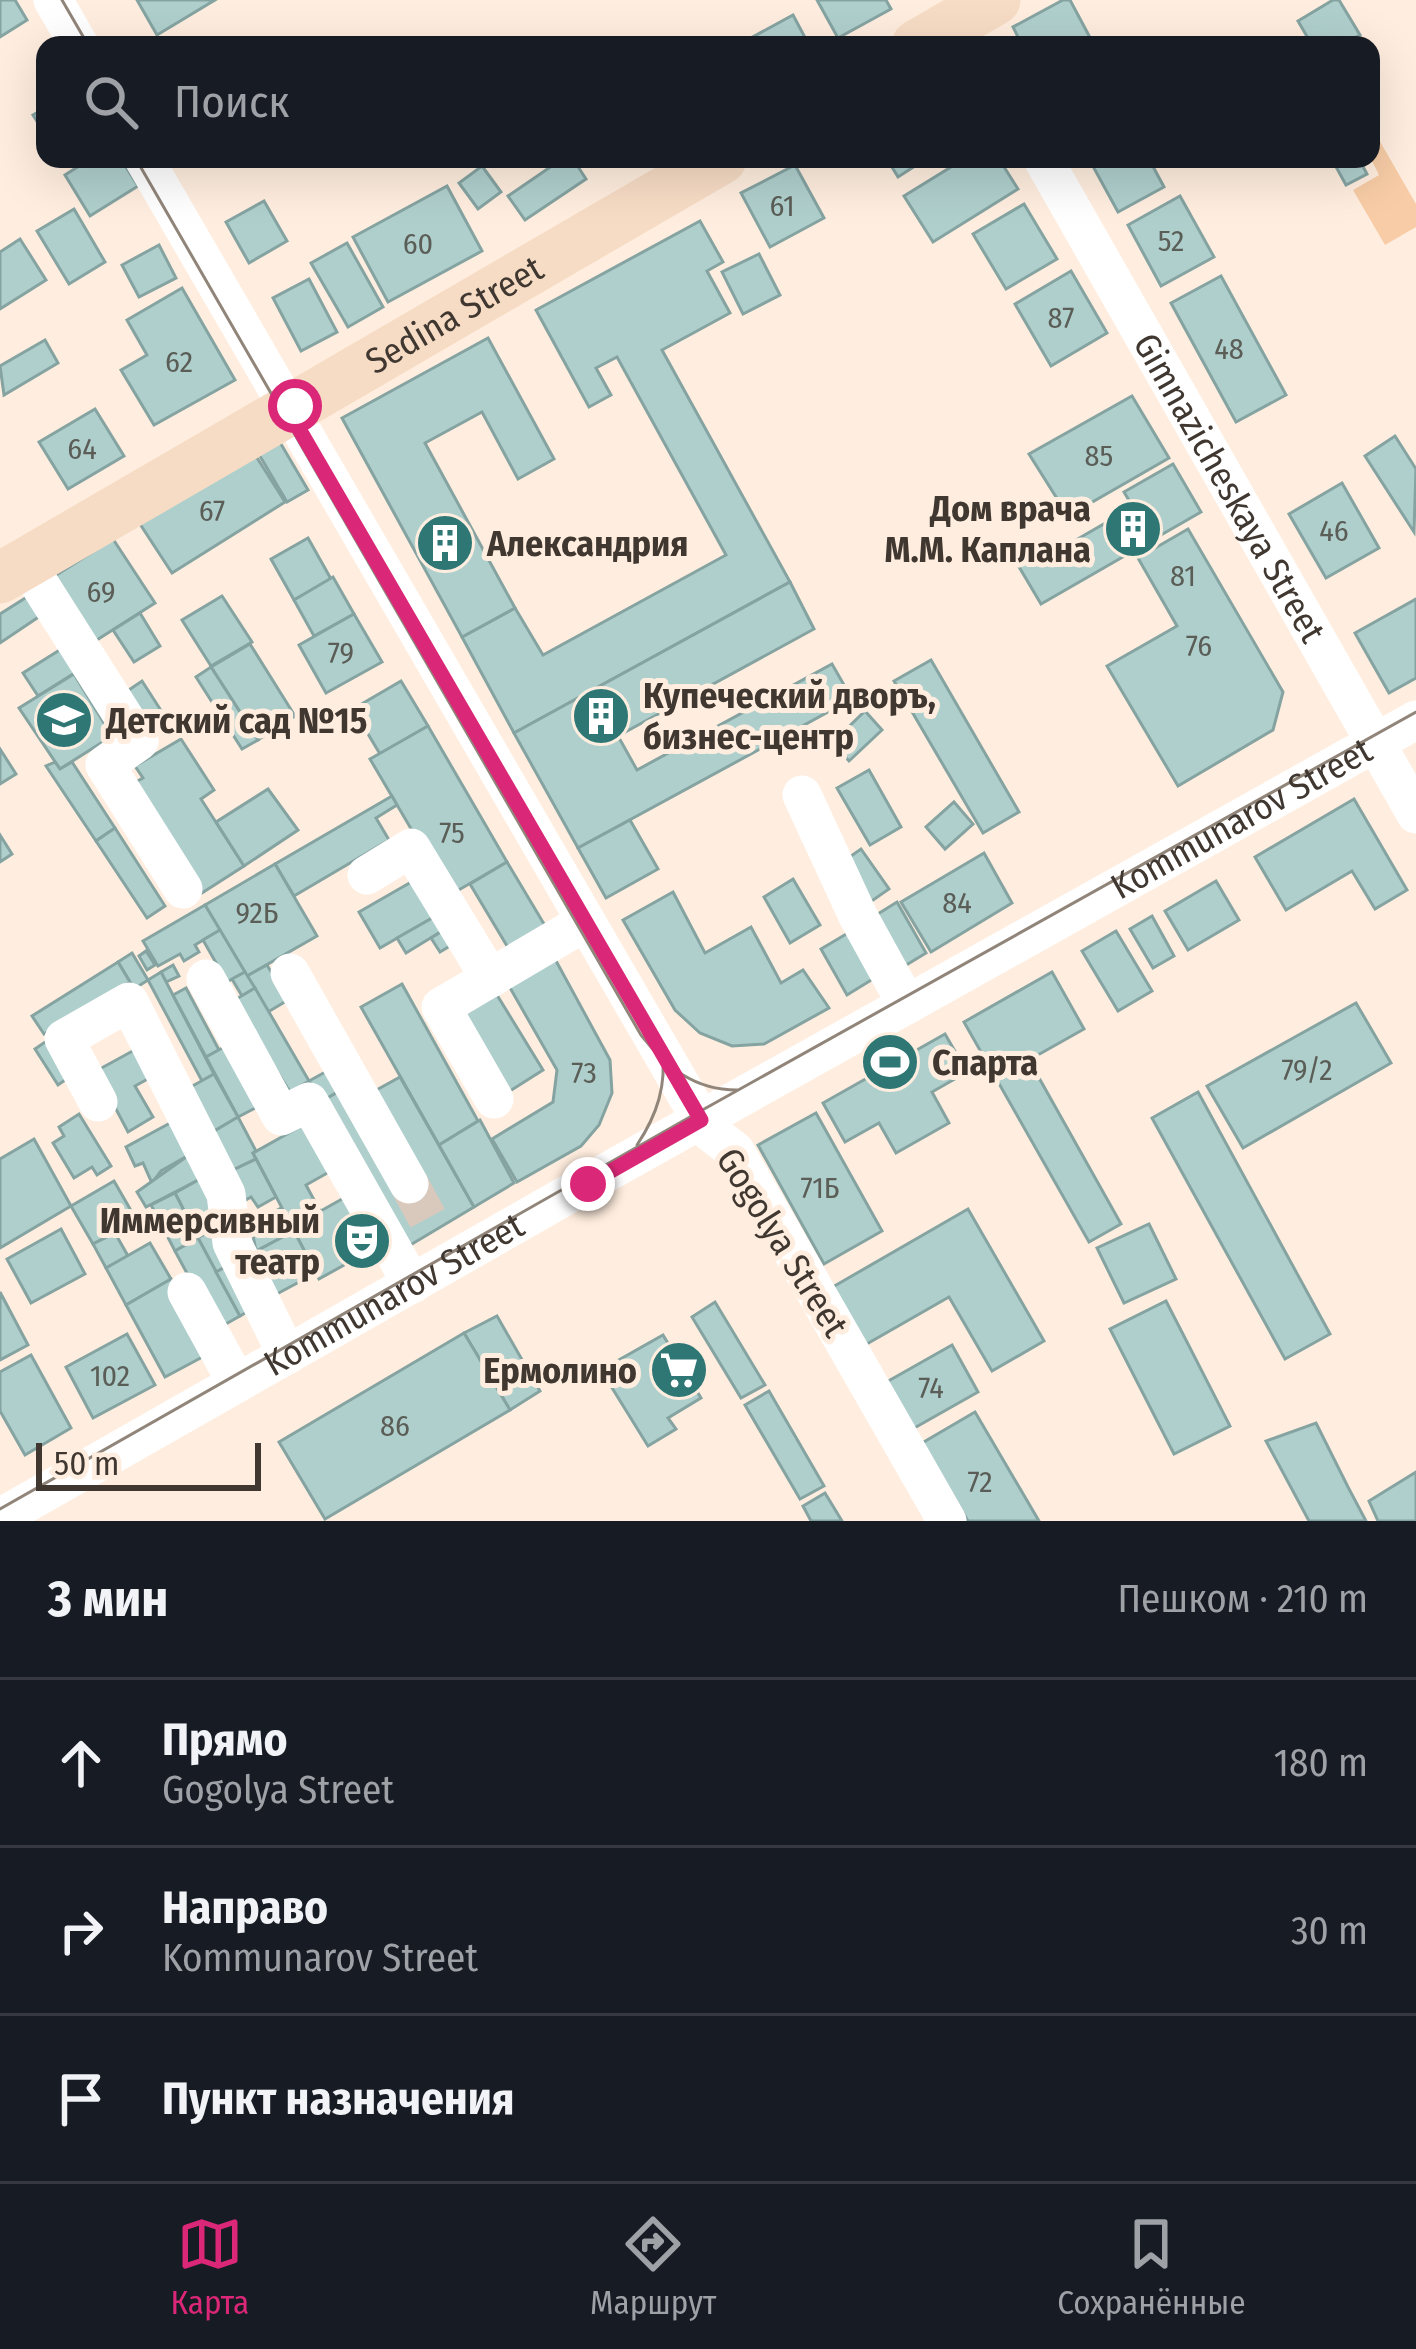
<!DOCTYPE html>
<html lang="ru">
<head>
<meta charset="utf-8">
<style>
	body { margin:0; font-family:"Fira Sans Condensed",sans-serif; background:#242831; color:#f1f3f6 }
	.scale { position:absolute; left:36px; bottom:30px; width:225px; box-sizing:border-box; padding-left:12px; border:6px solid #3f3730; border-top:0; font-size:33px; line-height:42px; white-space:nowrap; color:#3f3730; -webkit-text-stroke:9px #ffeedf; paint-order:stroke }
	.stop { position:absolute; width:36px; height:36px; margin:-27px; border:9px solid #db2777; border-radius:50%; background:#fff }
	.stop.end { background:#db2777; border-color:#fff; box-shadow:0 3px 12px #0008 }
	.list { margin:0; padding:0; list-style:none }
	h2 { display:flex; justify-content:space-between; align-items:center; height:156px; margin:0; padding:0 48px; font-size:51px }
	h2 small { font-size:39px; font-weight:400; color:#9ea1a6 }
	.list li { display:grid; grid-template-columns:78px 1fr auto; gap:36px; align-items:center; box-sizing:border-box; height:168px; padding:0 48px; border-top:3px solid #363941 }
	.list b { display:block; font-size:45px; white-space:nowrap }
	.list p { margin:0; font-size:39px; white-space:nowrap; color:#9ea1a6 }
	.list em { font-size:39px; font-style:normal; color:#9ea1a6 }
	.icon { flex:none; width:66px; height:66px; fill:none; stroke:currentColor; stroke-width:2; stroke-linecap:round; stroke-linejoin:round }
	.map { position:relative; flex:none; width:1416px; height:1521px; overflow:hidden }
	.search { position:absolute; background:#171b24; box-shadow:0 12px 48px #0002; left:36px; right:36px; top:36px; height:132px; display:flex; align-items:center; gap:30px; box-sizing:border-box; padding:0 42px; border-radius:24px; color:#9ea1a6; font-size:45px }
	.sheet { height:660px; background:#171b24 }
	nav { display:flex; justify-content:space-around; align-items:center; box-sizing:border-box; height:168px; border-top:3px solid #363941; background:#171b24; font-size:33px; color:#9ea1a6 }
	nav a { display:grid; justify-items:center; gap:6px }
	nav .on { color:#db2777 }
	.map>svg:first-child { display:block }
</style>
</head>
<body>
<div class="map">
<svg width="1416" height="1521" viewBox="0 0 1416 1521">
	<rect width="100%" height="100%" fill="#ffeedf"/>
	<polygon fill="#f7cca6" points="1378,138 1416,204 1416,227 1385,245 1353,190 1379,175 1371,159 1371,142"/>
	<g fill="#afcfcd" stroke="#85a3a1" stroke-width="3">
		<polygon points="0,0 15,0 27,20 0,37"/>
		<polygon points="137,0 215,0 157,35"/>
		<polygon points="817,0 886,0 891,9 838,38"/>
		<polygon points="1063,0 1070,0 1094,45 1022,45 1013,27"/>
		<polygon points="1333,0 1339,0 1360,35 1342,45 1312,45 1298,21"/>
		<polygon points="793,15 809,45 738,45"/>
		<polygon points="45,108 45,134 33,115"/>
		<polygon points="90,159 121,159 138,186 90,216 65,175"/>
		<polygon points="562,159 573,159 586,179 525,220 508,196"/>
		<polygon points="887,159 926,159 898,177"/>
		<polygon points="964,159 999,159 1018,189 933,242 904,196"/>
		<polygon points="1089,159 1149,159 1164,187 1118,212"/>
		<polygon points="1347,159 1359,159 1367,174 1346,185 1335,165"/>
		<polygon points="795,165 824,218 770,247 741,193"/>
		<polygon points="482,166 501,192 478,209 459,183"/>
		<polygon points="447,186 482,251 388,302 353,237"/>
		<polygon points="1180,196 1214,257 1161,286 1128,225"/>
		<polygon points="264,201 287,241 249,263 226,222"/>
		<polygon points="1024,204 1057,259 1006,289 973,234"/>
		<polygon points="74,209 105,262 69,284 37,231"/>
		<polygon points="700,221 723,262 707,271 730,313 662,350 790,582 514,733 462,637 515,608 543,655 726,555 617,357 596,368 611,395 589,407 536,310"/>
		<polygon points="20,239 46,280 0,309 0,252"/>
		<polygon points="347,243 383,307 348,327 311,263"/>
		<polygon points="159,245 176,278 139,297 122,265"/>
		<polygon points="759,254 780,295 743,314 722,272"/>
		<polygon points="1071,271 1107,333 1051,366 1015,304"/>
		<polygon points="1221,276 1286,395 1236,422 1171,303"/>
		<polygon points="309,279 337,332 301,351 273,298"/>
		<polygon points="182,288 235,380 154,425 121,370 147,355 127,320"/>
		<polygon points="488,338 554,459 518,479 482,412 425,443 515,608 462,637 342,418"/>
		<polygon points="45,340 58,363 4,395 0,366"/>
		<polygon points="1132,396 1169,458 1068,516 1029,454"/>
		<polygon points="95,409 124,456 68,489 39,442"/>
		<polygon points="1395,436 1416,469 1414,532 1365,456"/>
		<polygon points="278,439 308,490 287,502 257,451"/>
		<polygon points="254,453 285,502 172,573 138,521"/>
		<polygon points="1173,464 1201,512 1041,604 1012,555 1029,546 1038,562 1133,507 1124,492"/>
		<polygon points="1342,483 1379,548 1326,578 1289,514"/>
		<polygon points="1188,529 1283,692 1273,730 1178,786 1107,666 1177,626 1138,558"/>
		<polygon points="308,538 331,579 294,600 271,559"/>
		<polygon points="113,539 155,603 89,645 47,581"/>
		<polygon points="333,577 354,614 314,636 294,600"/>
		<polygon points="790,582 814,629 618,736 637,770 832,664 852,699 578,848 514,733"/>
		<polygon points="30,595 43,614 0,643 0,614"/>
		<polygon points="222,596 252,642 211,666 182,620"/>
		<polygon points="1416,599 1416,678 1389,693 1355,633"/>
		<polygon points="140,613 160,646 134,662 113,630"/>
		<polygon points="354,614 382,662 326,693 299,645"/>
		<polygon points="250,644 295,716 258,740 211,667"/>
		<polygon points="66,646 81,669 38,696 23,673"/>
		<polygon points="931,660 1019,812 983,833 894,681"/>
		<polygon points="211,667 258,740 242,749 196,677"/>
		<polygon points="74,674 112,736 60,769 19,708"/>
		<polygon points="142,681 171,726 148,740 120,696"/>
		<polygon points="401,681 428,726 380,754 353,709"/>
		<polygon points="865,711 882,730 849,761 832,743"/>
		<polygon points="428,726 507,862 450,895 370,759"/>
		<polygon points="181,739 214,790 201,799 244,866 202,893 132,784 143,778 135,766"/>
		<polygon points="0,749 16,774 0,784"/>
		<polygon points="55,762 60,769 72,762 115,828 96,841 46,766"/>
		<polygon points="869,770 901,827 870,845 837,788"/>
		<polygon points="268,789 298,830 244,866 216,822"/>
		<polygon points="392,796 397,805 376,818 389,840 294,896 275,864"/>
		<polygon points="1354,799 1407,890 1375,909 1352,871 1286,910 1255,857"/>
		<polygon points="954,802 973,824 945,849 926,827"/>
		<polygon points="630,820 658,869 606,898 578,848"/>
		<polygon points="115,828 165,906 147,918 96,841"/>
		<polygon points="0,835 12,854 0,862"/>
		<polygon points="861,849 889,889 866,905 838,865"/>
		<polygon points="984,853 1012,903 931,952 901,902"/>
		<polygon points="507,862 547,929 510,951 470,884"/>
		<polygon points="275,864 317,936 247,976 205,905"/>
		<polygon points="793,879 820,925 790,943 764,897"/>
		<polygon points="413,881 434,917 380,948 359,912"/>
		<polygon points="1216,881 1239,920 1188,950 1165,911"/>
		<polygon points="673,892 705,953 751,927 781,983 803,970 829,1008 764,1044 732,1046 700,1033 675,1010 623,920"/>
		<polygon points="897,902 926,953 903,967 873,917"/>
		<polygon points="205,905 220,930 195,945 199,952 184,961 180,954 158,966 143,941"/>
		<polygon points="1152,916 1174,956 1153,968 1130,929"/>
		<polygon points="434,917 442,931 406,953 397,938"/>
		<polygon points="452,925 460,940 440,952 431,938"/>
		<polygon points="220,930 245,972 227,982 203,940"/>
		<polygon points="853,930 881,974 847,995 821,949"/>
		<polygon points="1116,931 1152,991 1118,1011 1082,951"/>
		<polygon points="146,951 155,965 147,970 139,956"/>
		<polygon points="132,953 148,980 134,989 118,962"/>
		<polygon points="555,959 610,1060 612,1093 599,1125 581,1146 517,1182 492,1139 553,1102 557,1070 509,986"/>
		<polygon points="118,962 130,982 44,1034 32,1016"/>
		<polygon points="173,965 179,976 166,982 161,972"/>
		<polygon points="267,965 288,1000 268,1012 247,976"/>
		<polygon points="161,972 214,1074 202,1081 148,980"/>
		<polygon points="245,972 255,988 242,996 232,979"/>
		<polygon points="1052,972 1084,1029 1029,1060 1121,1224 1089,1242 964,1022"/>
		<polygon points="402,984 478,1121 439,1145 361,1007"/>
		<polygon points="186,988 219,1050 206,1057 173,995"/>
		<polygon points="255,988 309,1081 290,1092 233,1001"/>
		<polygon points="497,995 543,1070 510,1091 464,1014"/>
		<polygon points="1356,1003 1391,1063 1243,1148 1207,1086"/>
		<polygon points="945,1034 967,1072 932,1092 949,1123 896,1153 879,1123 845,1142 823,1103"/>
		<polygon points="48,1040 71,1076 58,1085 35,1049"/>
		<polygon points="226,1046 259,1106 238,1117 206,1057"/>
		<polygon points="140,1047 155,1075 135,1086 153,1117 128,1132 96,1071"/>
		<polygon points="329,1070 341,1090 321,1102 309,1081"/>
		<polygon points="214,1074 238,1117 211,1133 187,1089"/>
		<polygon points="400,1077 474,1207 407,1247 321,1102 341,1090 371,1093"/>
		<polygon points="1198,1092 1330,1334 1285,1359 1152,1118"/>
		<polygon points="816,1113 882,1231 824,1264 758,1145"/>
		<polygon points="79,1114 111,1166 97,1175 92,1167 74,1178 53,1143 64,1136 59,1127"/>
		<polygon points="238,1117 256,1151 253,1153 256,1159 231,1171 211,1133"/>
		<polygon points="312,1120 338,1167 306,1185 320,1211 292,1227 253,1153"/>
		<polygon points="480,1120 514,1183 474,1207 439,1145"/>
		<polygon points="172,1122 189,1155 161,1171 152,1183 143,1163 135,1166 126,1147"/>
		<polygon points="34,1139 71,1206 0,1248 0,1159"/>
		<polygon points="189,1155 202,1178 146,1207 137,1192"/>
		<polygon points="256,1159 276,1197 258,1207 251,1197 246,1200 231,1171"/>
		<polygon points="202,1178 223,1223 198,1238 175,1193"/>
		<polygon points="114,1181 137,1221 93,1244 71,1206"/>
		<polygon points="175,1193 198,1238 175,1251 151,1205"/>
		<polygon points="351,1194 380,1245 319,1279 292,1227"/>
		<polygon points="281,1208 294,1231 256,1251 251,1225"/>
		<polygon points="968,1209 1044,1341 992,1371 949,1297 865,1345 831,1288"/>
		<polygon points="1149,1224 1176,1279 1124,1303 1097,1248"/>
		<polygon points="61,1229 85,1274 31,1303 7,1259"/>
		<polygon points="213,1229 231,1264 216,1272 198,1238"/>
		<polygon points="294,1231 316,1273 273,1296 251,1254"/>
		<polygon points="115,1233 128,1256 106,1268 93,1244"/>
		<polygon points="198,1238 240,1316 217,1329 175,1251"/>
		<polygon points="150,1243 171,1279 126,1305 106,1268"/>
		<polygon points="231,1264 254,1308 240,1316 216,1272"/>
		<polygon points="171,1279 210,1353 165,1377 126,1305"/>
		<polygon points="0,1292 28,1345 0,1360"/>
		<polygon points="1166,1301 1230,1426 1174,1454 1110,1329"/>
		<polygon points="715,1302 765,1385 741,1398 692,1317"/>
		<polygon points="497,1316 540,1391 510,1410 464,1333"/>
		<polygon points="464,1333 510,1410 325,1519 279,1442"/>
		<polygon points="127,1334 155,1385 93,1418 66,1367"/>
		<polygon points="663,1335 701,1398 668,1418 676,1429 648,1446 601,1370"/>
		<polygon points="952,1345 978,1392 909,1431 883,1384"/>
		<polygon points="31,1355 71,1428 25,1455 0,1411 0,1372"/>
		<polygon points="769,1391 824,1486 800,1499 745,1405"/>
		<polygon points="975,1412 1039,1521 968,1521 922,1443"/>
		<polygon points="1316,1423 1348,1487 1366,1521 1309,1521 1266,1441"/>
		<polygon points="1416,1472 1416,1521 1378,1521 1369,1501"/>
		<polygon points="825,1493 842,1521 811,1521 803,1506"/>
	</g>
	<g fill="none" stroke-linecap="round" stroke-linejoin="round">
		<polyline stroke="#d9c9bc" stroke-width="39" stroke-dasharray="39 20" stroke-linecap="butt" points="409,1184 434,1230"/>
		<g stroke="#fff" stroke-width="39">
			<polyline points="53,0 79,45"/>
			<polyline points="144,159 697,1113 705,1128 735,1151 947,1521"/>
			<path id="s1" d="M1043,159L1416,814"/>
			<polyline points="26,563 139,741 105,765 183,889"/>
			<polyline points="802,795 858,916 907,1005"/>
			<polyline points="367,875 411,848 490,978"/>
			<polyline points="290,973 409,1184"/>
			<polyline points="206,979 281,1116 309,1102 412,1284"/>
			<polyline points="494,1099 441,1007 585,922"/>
			<polyline points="98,1102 64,1039 129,1002 226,1194 232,1243 287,1355"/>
			<polyline points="187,1292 237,1383"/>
			<path id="s2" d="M0,1518L618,1166L1416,720"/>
		</g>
		<g stroke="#f7dcc5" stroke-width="51">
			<polyline points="917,45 995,0"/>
			<path id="s3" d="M0,578L721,159"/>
		</g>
		<g stroke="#91857a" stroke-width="3">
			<polyline points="62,0 88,45"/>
			<path d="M136,159L641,1035C666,1067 694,1090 737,1090"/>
			<path d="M637,1145C657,1115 667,1085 662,1049"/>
			<polyline points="0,1509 697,1113 1416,712"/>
		</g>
	</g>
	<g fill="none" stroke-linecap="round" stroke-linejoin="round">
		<polyline stroke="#db2777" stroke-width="15" points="295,406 288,410 701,1120 588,1184"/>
	</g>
	<defs>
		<g id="building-disc" transform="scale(3)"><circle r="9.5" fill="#2e7775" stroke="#ffeedf"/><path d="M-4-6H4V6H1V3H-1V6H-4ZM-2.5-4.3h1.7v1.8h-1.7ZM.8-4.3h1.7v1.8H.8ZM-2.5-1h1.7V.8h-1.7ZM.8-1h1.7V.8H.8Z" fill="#fff"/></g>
		<g id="school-disc" transform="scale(3)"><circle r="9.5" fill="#2e7775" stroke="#ffeedf"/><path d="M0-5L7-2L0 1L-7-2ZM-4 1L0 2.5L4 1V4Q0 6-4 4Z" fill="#fff"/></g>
		<g id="stadium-disc" transform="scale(3)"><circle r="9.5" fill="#2e7775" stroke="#ffeedf"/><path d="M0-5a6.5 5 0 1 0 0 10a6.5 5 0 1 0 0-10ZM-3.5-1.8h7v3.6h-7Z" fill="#fff"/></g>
		<g id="theatre-disc" transform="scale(3)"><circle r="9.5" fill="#2e7775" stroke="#ffeedf"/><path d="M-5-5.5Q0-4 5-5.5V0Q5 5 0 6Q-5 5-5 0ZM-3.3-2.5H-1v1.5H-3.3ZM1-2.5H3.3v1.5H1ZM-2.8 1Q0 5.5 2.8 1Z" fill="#fff"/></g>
		<g id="supermarket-disc" transform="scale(3)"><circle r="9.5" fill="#2e7775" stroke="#ffeedf"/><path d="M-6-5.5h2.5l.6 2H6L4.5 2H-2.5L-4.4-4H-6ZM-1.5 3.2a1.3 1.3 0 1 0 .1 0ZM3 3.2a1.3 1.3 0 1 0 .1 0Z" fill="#fff"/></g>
	</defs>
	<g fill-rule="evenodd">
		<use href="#building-disc" x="1133" y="529"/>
		<use href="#building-disc" x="445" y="543"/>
		<use href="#building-disc" x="601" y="716"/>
		<use href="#school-disc" x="64" y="720"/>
		<use href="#stadium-disc" x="890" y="1062"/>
		<use href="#theatre-disc" x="362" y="1241"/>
		<use href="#supermarket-disc" x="679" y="1370"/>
	</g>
	<g text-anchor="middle" stroke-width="10" stroke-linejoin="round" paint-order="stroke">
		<g font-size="30" fill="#5b5d57">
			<text x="782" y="216">61</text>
			<text x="1171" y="251">52</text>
			<text x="418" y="254">60</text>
			<text x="1061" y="328">87</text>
			<text x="1229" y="359">48</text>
			<text x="179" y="372">62</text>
			<text x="82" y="459">64</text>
			<text x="1099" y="466">85</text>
			<text x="212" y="521">67</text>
			<text x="1334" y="541">46</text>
			<text x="1183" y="586">81</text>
			<text x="101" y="602">69</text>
			<text x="1199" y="656">76</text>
			<text x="341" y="663">79</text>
			<text x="452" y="843">75</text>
			<text x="957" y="913">84</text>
			<text x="257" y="923">92Б</text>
			<text x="1307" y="1080">79/2</text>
			<text x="584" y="1083">73</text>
			<text x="820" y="1198">71Б</text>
			<text x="110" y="1386">102</text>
			<text x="931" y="1398">74</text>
			<text x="395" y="1436">86</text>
			<text x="980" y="1492">72</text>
		</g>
		<g font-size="36" fill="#3f3730" stroke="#ffeedf">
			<text dy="13" stroke="none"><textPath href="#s3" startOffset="525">Sedina Street</textPath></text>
			<text dy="13" stroke="none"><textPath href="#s1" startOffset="378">Gimnazicheskaya Street</textPath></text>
			<text dy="13" stroke="none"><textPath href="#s2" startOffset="1425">Kommunarov Street</textPath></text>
			<text transform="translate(783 1242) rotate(58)" y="13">Gogolya Street</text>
			<text dy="13" stroke="none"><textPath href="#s2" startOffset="453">Kommunarov Street</textPath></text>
		</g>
		<g font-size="36" font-weight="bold" fill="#3f3730" stroke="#ffeedf" text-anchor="start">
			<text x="1091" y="521" text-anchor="end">Дом врача<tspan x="1091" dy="41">М.М. Каплана</tspan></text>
			<text x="487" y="556">Александрия</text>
			<text x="643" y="708">Купеческий дворъ,<tspan x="643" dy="41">бизнес-центр</tspan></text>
			<text x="106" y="733">Детский сад №15</text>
			<text x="932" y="1075">Спарта</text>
			<text x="320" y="1233" text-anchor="end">Иммерсивный<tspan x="320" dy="41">театр</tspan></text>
			<text x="637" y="1383" text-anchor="end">Ермолино</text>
		</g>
	</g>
</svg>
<div class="scale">50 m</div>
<div class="stop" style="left:295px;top:406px"></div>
<div class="stop end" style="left:588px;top:1184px"></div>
<div class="search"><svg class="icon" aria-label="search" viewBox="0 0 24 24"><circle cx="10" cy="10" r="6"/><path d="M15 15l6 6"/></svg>Поиск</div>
</div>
<section class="sheet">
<h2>3 мин<small>Пешком · 210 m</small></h2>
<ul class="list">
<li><svg class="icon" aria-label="ahead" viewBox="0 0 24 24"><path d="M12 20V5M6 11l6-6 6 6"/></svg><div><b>Прямо</b><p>Gogolya Street</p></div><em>180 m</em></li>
<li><svg class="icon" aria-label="right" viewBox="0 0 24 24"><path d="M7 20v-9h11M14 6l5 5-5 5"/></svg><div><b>Направо</b><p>Kommunarov Street</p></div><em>30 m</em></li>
<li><svg class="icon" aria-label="arrive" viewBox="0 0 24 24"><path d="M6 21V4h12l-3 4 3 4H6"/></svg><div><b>Пункт назначения</b></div></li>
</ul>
</section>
<nav>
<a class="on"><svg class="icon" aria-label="map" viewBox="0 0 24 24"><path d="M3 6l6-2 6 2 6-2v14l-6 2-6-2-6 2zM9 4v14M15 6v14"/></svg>Карта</a>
<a><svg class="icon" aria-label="directions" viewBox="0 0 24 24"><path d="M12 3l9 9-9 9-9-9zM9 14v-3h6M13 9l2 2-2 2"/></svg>Маршрут</a>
<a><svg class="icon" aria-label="saved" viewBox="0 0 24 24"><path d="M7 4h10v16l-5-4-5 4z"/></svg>Сохранённые</a>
</nav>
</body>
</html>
